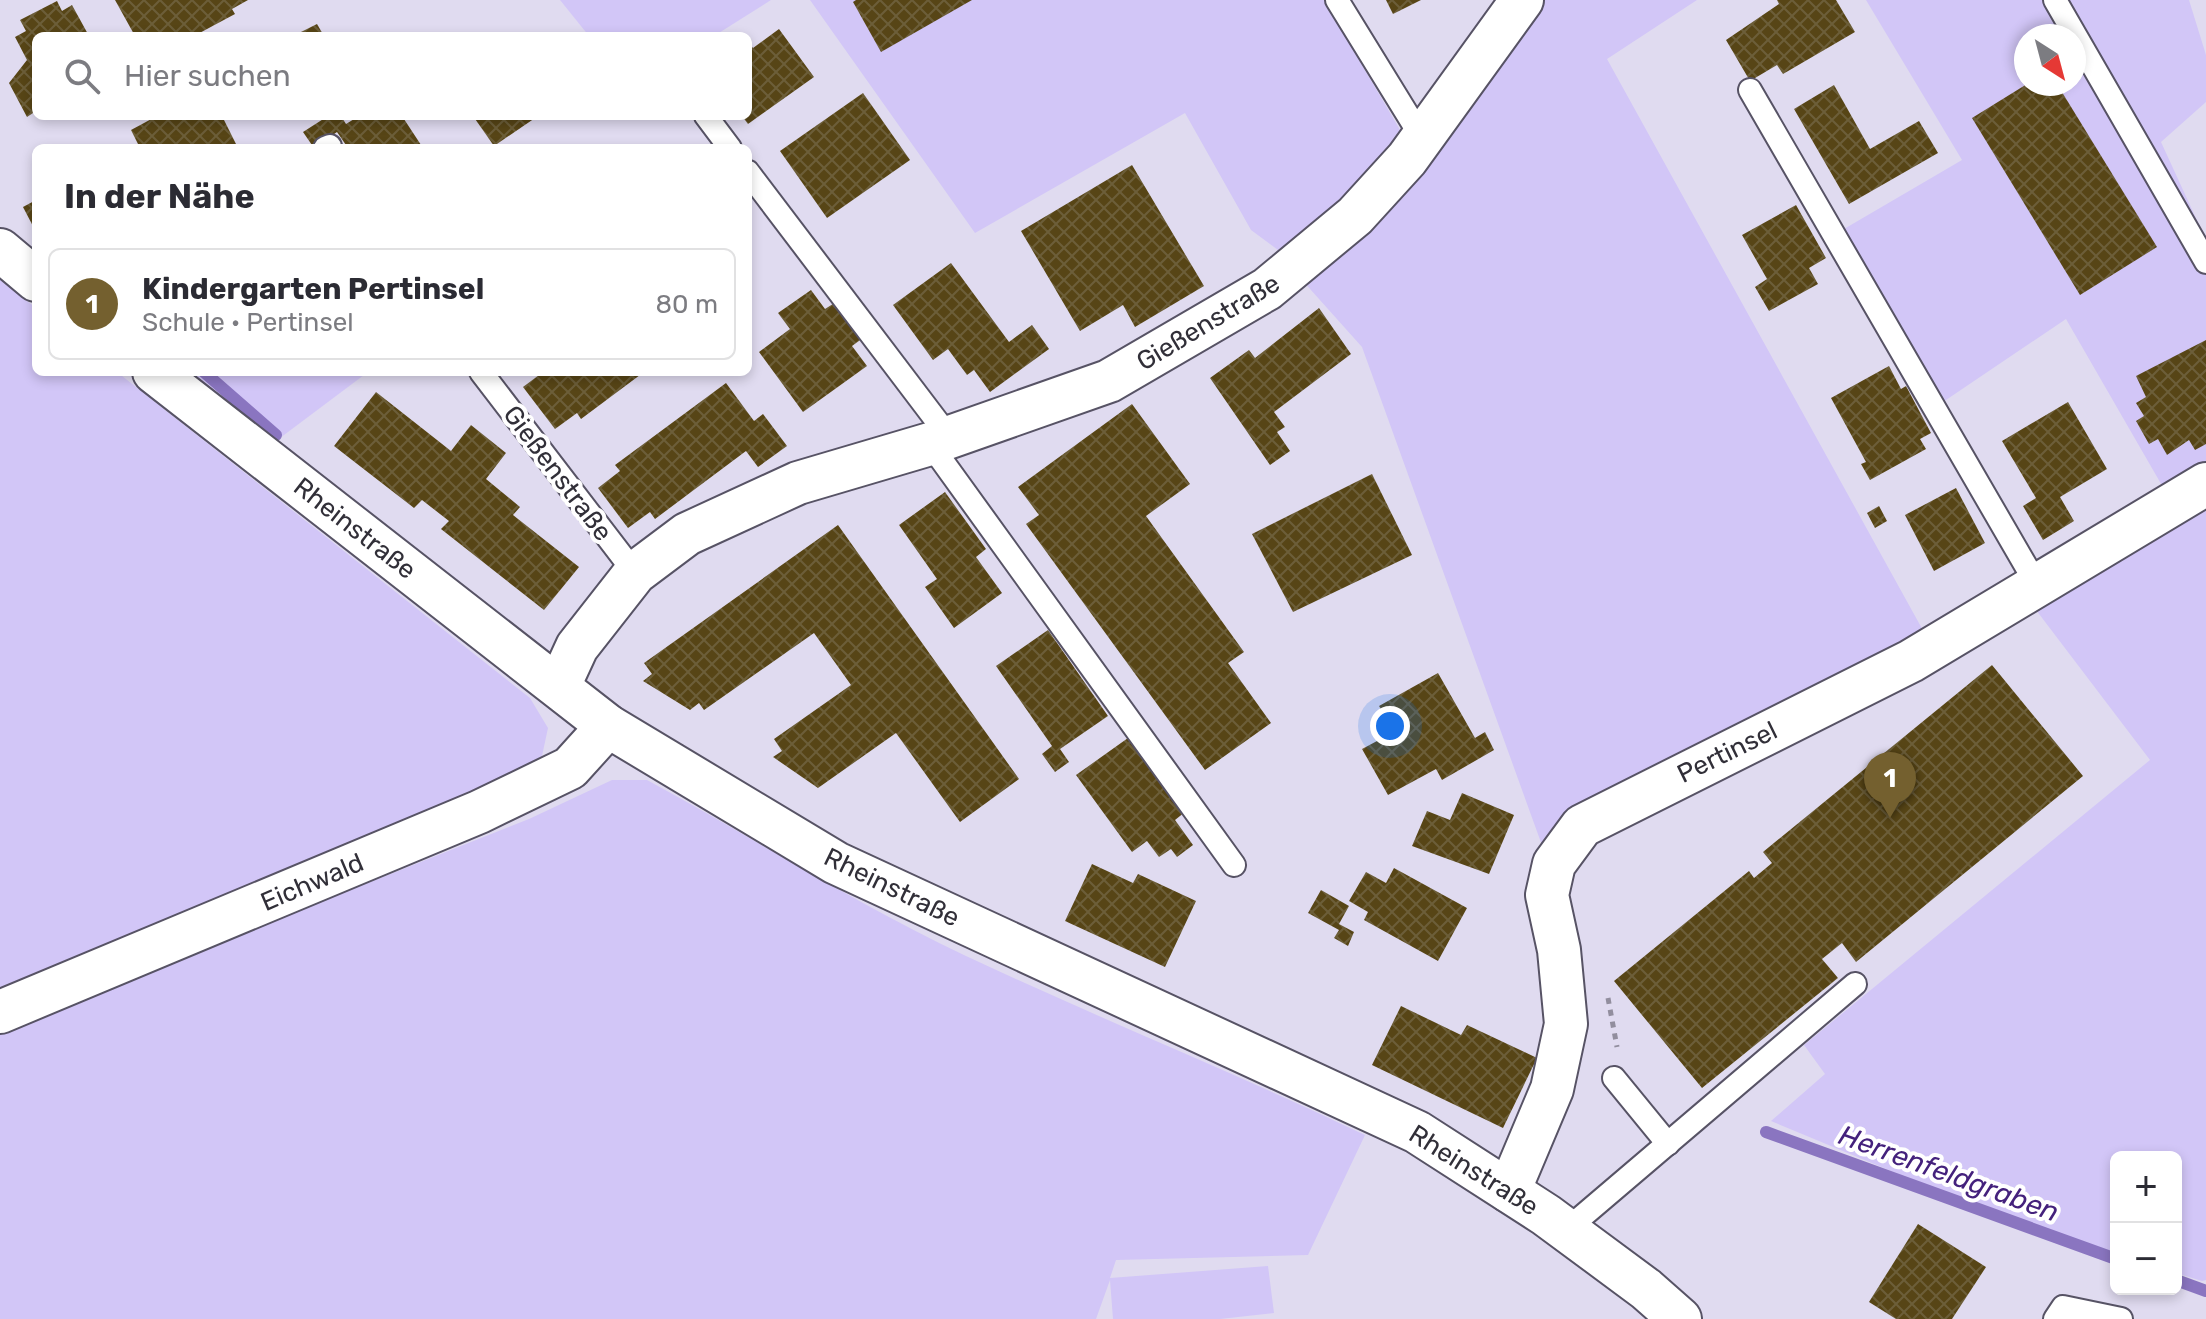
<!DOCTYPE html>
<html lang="de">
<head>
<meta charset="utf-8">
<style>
	body { margin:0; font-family:Rubik,sans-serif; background:#f2f2f3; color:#2b2b33 }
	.controls { position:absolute; right:24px; bottom:24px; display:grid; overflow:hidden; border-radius:12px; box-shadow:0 4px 12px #0003 }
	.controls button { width:72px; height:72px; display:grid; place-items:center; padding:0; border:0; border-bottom:2px solid #e1e1e2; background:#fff; color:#2b2b33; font:40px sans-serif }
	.compass { position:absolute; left:2014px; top:24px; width:72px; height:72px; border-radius:50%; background:#fff; box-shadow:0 4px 12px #0003; rotate:144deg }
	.you { position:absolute; left:1390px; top:726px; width:28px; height:28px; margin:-20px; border:6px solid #fff; border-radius:50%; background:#1a73e8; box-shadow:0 0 0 12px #1a73e833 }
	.badge { display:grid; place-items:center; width:52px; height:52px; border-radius:50%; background:#74602f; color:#fff; font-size:26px; font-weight:700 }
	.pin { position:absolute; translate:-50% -66px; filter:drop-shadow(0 2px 4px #0008) }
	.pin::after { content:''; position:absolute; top:42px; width:28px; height:24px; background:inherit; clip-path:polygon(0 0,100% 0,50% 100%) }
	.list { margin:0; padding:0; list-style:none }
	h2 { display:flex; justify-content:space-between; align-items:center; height:104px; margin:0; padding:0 32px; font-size:34px }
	h2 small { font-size:26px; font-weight:400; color:#7c7c81 }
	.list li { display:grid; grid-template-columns:52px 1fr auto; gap:24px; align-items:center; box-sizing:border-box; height:112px; margin:0 16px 16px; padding:0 16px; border:2px solid #e1e1e2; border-radius:12px }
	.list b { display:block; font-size:30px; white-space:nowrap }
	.list p { margin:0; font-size:26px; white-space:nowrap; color:#7c7c81 }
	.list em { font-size:26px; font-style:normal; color:#7c7c81 }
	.icon { flex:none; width:44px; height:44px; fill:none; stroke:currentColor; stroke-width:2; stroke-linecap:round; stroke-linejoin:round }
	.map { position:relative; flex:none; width:2206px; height:1319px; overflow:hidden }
	.search { position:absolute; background:#fff; box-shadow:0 4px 12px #0003; left:32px; top:32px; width:720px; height:88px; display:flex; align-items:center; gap:20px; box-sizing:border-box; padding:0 28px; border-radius:12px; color:#7c7c81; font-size:30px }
	.panel { position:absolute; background:#fff; box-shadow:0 4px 12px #0003; left:32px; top:144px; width:720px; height:232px; border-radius:12px }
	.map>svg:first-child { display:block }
</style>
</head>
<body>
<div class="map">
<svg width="2206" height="1319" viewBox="0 0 2206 1319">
	<defs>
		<pattern id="building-cross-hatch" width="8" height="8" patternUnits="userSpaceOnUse" patternTransform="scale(2)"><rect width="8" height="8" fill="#574516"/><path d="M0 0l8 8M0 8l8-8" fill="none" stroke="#6c5e39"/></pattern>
	</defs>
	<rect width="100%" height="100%" fill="#e0dbf0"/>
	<g fill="#d2c6f7" fill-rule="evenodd">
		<polygon points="560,0 771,0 714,36 589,36"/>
		<polygon points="810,0 1324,0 1403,135 1356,187 1282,253 1251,230 1185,113 975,233"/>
		<polygon points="1540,0 1697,0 1607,59 1925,634 1543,848 1362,347 1302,280"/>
		<path d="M1866,0H2189L2206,55V102L2161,142L2206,240V466L2164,489L2066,319L1943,402L1844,229L1962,160ZM2026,36H2074V84H2026Z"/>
		<polygon points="0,280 36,308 36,372 117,372 530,698 548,728 542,756 524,767 523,778 0,994"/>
		<polygon points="189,372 368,372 276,441"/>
		<polygon points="2206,506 2206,1280 2202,1281 2176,1273 2176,1157 2116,1157 2116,1254 1956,1198 1771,1121 1825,1074 1804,1045 2150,760 2033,606"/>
		<path d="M612,780H647C754,838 855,904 966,956C1098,1018 1233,1072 1365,1135L1308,1255L1116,1260L1110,1278L1268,1266L1274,1313L1220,1319H1113L1110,1280L1096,1319H0V1029L529,819Z"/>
	</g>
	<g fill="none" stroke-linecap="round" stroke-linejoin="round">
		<g stroke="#8a75c0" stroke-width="12">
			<polyline points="204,372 276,435"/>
			<polyline points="1766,1132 2116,1259"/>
			<polyline points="2176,1280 2206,1291"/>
		</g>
	</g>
	<g fill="url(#building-cross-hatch)">
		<polygon points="115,0 248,0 232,9 235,14 194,36 135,36"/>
		<polygon points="856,0 972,0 881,52 853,2"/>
		<polygon points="1386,0 1421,0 1393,14"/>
		<polygon points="1777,0 1836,0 1855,32 1783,74 1777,65 1750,81 1726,40 1779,4"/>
		<polygon points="57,1 62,11 72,5 89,36 36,36 36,111 27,117 9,83 27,60 15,37 26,31 20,20"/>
		<polygon points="317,24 324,36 293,36"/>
		<polygon points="779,29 814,77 748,124 742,116 748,116 748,42 753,48"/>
		<polygon points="2027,84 2057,84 2157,247 2080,295 1972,118"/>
		<polygon points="1834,85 1870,149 1919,121 1938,153 1849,204 1794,109"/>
		<polygon points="863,93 910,160 827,218 780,151"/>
		<polygon points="157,116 222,116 238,148 140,148 131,130"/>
		<polygon points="328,116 341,116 346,124 359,116 402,116 423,148 348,148 337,132 314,148 303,132"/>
		<polygon points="473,116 538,116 494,146"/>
		<polygon points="1132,165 1204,286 1135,327 1123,305 1080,331 1021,231"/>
		<polygon points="36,200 36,232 23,207"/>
		<polygon points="1796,205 1826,258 1809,268 1818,284 1769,311 1755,287 1767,279 1742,235"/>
		<polygon points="951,263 1009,342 1032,325 1049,349 990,392 974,370 967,375 948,349 933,360 893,305"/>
		<polygon points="811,290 825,309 836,302 863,338 852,346 867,366 803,412 759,352 790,329 778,313"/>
		<polygon points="1319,308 1351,354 1274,412 1285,427 1277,432 1290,451 1270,465 1210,378 1249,350 1255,358"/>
		<polygon points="2206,340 2206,444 2195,450 2189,440 2167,455 2158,439 2149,444 2136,421 2144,416 2136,403 2146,397 2136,376"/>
		<polygon points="1889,366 1901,389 1906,386 1931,433 1920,439 1926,449 1870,480 1861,464 1866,462 1831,398"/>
		<polygon points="543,372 644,372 581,419 577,413 555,429 523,387"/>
		<polygon points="726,383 754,421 763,414 787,446 758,467 746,451 655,519 650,512 628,528 598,488 620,471 615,465"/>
		<polygon points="376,392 451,451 471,425 506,453 486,479 520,507 513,515 579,567 544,610 441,529 449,521 422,500 414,508 334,446"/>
		<polygon points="2068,402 2107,469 2060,497 2074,521 2043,540 2023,506 2036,498 2002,441"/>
		<polygon points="1132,404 1190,484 1146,516 1244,652 1228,663 1271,723 1205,770 1026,524 1039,515 1018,487"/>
		<polygon points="1372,474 1412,555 1293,612 1252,534"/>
		<polygon points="1956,488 1985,543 1934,571 1905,515"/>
		<polygon points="945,492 986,549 976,557 1002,593 954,628 925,587 937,579 899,525"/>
		<polygon points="1879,506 1887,521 1875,528 1867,513"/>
		<polygon points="838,525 1019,779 960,822 896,733 818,788 773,757 782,751 774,739 851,685 814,633 704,710 699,703 690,710 643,681 652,674 644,663"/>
		<polygon points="1048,630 1108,716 1060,749 1069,762 1055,772 1042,754 1052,746 996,666"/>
		<polygon points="1992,665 2083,776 1856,962 1842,943 1822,959 1838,978 1702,1088 1614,981 1749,871 1754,878 1772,863 1763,852"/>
		<polygon points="1438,673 1475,738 1485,732 1494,750 1442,780 1436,769 1388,795 1362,749 1394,732 1379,706"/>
		<polygon points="1128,738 1185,812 1175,820 1193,845 1177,857 1171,849 1159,857 1147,841 1132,852 1076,775"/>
		<polygon points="1462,793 1514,815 1489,874 1412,846 1427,811 1450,820"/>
		<polygon points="1092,864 1133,883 1138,874 1196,901 1165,967 1065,921"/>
		<polygon points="1394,868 1467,908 1438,961 1364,920 1368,912 1349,901 1366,872 1386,883"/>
		<polygon points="1321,890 1349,906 1339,924 1354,932 1348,946 1334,938 1339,930 1308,913"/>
		<polygon points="1401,1006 1461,1035 1467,1025 1537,1058 1503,1128 1372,1065"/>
		<polygon points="1918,1224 1986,1267 1952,1319 1896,1319 1869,1302"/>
	</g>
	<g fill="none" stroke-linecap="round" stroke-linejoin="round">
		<g stroke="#575365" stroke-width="26">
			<g id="lane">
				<polyline points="1337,0 1422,138"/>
				<polyline points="2055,0 2206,262"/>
				<polyline points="1750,90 2037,585"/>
				<polyline points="706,116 730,148"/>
				<polyline points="325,148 330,146"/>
				<polyline points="748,172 949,437"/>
				<polyline points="481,372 635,573"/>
				<polyline points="930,444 1234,865"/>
				<polyline points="1614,1078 1668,1144"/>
				<polyline points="1565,1231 1855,984"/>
				<polyline points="2055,1319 2063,1307 2121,1319"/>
			</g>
		</g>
		<g stroke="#575365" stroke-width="46">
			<g id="street">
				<polyline points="0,250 36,280"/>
				<polyline points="154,372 608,726 836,863 1417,1132 1546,1215 1646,1289 1680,1319"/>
				<polyline points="559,686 577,647 635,573 687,534 798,483 930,444 1109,381 1267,289 1355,216 1407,159 1522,0"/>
				<polyline points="0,1012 479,812 570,768 608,726"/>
				<polyline points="1509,1191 1552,1089 1566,1024 1559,950 1547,895 1554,864 1582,826 1911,661 2206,484"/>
			</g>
		</g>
		<polyline stroke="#928e9e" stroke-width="5" stroke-dasharray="6 6" stroke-linecap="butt" points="1608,998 1617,1047"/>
		<use href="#lane" stroke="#fff" stroke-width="22"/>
		<use href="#street" stroke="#fff" stroke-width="42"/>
	</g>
	<g text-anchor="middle" stroke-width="8" stroke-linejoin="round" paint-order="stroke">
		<g font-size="26" fill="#312f38" stroke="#fff">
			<text transform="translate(1208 322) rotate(-31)" y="9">Gießenstraße</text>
			<text transform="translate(558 473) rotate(53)" y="9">Gießenstraße</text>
			<text transform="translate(355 528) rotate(38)" y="9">Rheinstraße</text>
			<text transform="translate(1727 752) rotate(-26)" y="9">Pertinsel</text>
			<text transform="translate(312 882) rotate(-23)" y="9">Eichwald</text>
			<text transform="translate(892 887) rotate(26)" y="9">Rheinstraße</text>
			<text transform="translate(1474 1170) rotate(32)" y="9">Rheinstraße</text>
		</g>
		<g font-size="28" font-style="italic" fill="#44217c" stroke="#fff">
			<text transform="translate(1949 1173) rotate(20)" y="10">Herrenfeldgraben</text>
		</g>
	</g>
</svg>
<div class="controls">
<button>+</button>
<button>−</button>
</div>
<svg class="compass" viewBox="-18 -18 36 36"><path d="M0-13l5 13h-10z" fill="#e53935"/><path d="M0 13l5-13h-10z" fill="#7c7c81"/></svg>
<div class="you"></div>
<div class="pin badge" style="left:1890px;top:818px">1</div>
<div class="search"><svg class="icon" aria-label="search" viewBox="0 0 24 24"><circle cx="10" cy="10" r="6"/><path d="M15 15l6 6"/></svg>Hier suchen</div>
<section class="panel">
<h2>In der Nähe<small></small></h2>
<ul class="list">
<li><span class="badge">1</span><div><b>Kindergarten Pertinsel</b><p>Schule · Pertinsel</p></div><em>80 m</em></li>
</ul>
</section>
</div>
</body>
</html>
